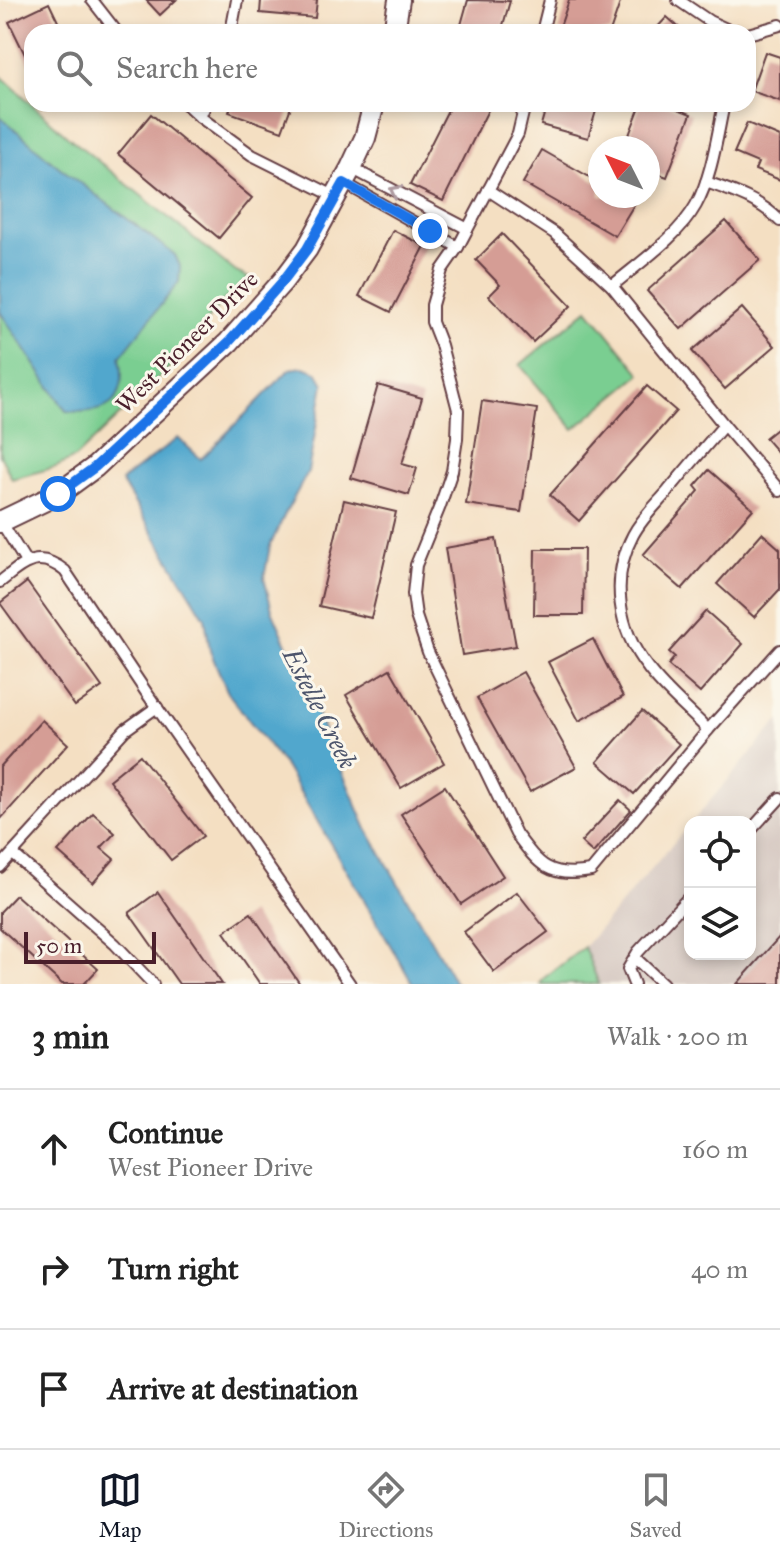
<!DOCTYPE html>
<html lang="en">
<head>
<meta charset="utf-8">
<style>
	body { margin:0; font-family:"IM FELL Great Primer",serif; background:#f6f6f6; color:#222 }
	.controls { position:absolute; right:24px; bottom:24px; display:grid; overflow:hidden; border-radius:16px; box-shadow:0 4px 12px #0003 }
	.controls button { width:72px; height:72px; display:grid; place-items:center; padding:0; border:0; border-bottom:2px solid #e0e0e0; background:#fff; color:#222; font:40px sans-serif }
	.compass { position:absolute; left:588px; top:136px; width:72px; height:72px; border-radius:50%; background:#fff; box-shadow:0 4px 12px #0003; rotate:312deg }
	.scale { position:absolute; left:24px; bottom:20px; width:132px; box-sizing:border-box; padding-left:8px; border:4px solid #4a1f2b; border-top:0; font-size:22px; line-height:28px; white-space:nowrap; color:#4a1f2b; -webkit-text-stroke:6px #fbf7ec; paint-order:stroke }
	.stop { position:absolute; width:24px; height:24px; margin:-18px; border:6px solid #1a73e8; border-radius:50%; background:#fff }
	.stop.end { background:#1a73e8; border-color:#fff; box-shadow:0 2px 8px #0008 }
	.list { margin:0; padding:0; list-style:none }
	h2 { display:flex; justify-content:space-between; align-items:center; height:104px; margin:0; padding:0 32px; font-size:34px }
	h2 small { font-size:26px; font-weight:400; color:#767676 }
	.list li { display:grid; grid-template-columns:52px 1fr auto; gap:24px; align-items:center; box-sizing:border-box; height:120px; padding:0 32px; border-top:2px solid #e0e0e0 }
	.list b { display:block; font-size:30px; white-space:nowrap }
	.list p { margin:0; font-size:26px; white-space:nowrap; color:#767676 }
	.list em { font-size:26px; font-style:normal; color:#767676 }
	.icon { flex:none; width:44px; height:44px; fill:none; stroke:currentColor; stroke-width:2; stroke-linecap:round; stroke-linejoin:round }
	.map { position:relative; flex:none; width:780px; height:984px; overflow:hidden }
	.search { position:absolute; background:#fff; box-shadow:0 4px 12px #0003; left:24px; right:24px; top:24px; height:88px; display:flex; align-items:center; gap:20px; box-sizing:border-box; padding:0 28px; border-radius:24px; color:#767676; font-size:30px }
	.sheet { height:464px; background:#fff }
	nav { display:flex; justify-content:space-around; align-items:center; box-sizing:border-box; height:112px; border-top:2px solid #e0e0e0; background:#fff; font-size:22px; color:#767676 }
	nav a { display:grid; justify-items:center; gap:4px }
	nav .on { color:#111827 }
	.map>svg:first-child { display:block }
</style>
</head>
<body>
<div class="map">
<svg width="780" height="984" viewBox="0 0 780 984">
	<rect width="100%" height="100%" fill="#fbf7ec"/>
	<filter id="ink" filterUnits="userSpaceOnUse"><feTurbulence type="fractalNoise" baseFrequency=".0125" numOctaves="2"/><feDisplacementMap in="SourceGraphic" scale="16" xChannelSelector="R" yChannelSelector="G"/><feConvolveMatrix kernelMatrix="1 2 1 2 8 2 1 2 1" color-interpolation-filters="sRGB"/></filter>
	<filter id="wash" filterUnits="userSpaceOnUse"><feTurbulence type="fractalNoise" baseFrequency=".006" numOctaves="4" result="noise"/><feDisplacementMap in="SourceGraphic" scale="32" xChannelSelector="R" yChannelSelector="G"/><feGaussianBlur stdDeviation="1.8" result="paint"/><feColorMatrix in="noise" values="0 0 0 0 0 0 0 0 0 0 0 0 0 0 0 0 0 1.4 0 .05"/><feComposite in="paint" operator="in"/></filter>
	<g filter="url(#wash)">
		<rect width="100%" height="100%" fill="#f4dfc2"/>
		<polygon fill="#cfc0ba" points="780,719 780,984 599,984 584,947 690,824 690,954 750,954 750,822 692,822"/>
		<g fill="#7ace91" stroke="#62765e" stroke-width="2">
			<polygon points="0,75 66,135 236,272 249,278 222,302 166,371 75,458 56,467 12,479 0,455"/>
			<polygon points="588,309 641,374 574,429 520,365"/>
			<polygon points="584,947 599,984 540,984 544,978"/>
		</g>
		<g fill="#51a7cd" stroke="#4e637c" stroke-width="2">
			<path d="M0,116L54,163L175,255L180,266L179,282L120,357C129,402 109,415 66,411L0,312Z"/>
			<polygon points="304,367 317,372 324,384 308,472 285,514 270,546 264,578 272,610 367,829 456,984 413,984 286,768 228,693 210,651 205,618 121,481 178,438 201,459 290,369"/>
		</g>
		<g id="blocks">
			<g fill="#d59d95">
				<polygon points="146,0 176,0 160,15"/>
				<polygon points="261,0 317,0 315,18 260,13"/>
				<polygon points="468,0 510,1 501,32 459,32"/>
				<polygon points="569,0 621,0 610,32 564,32 559,30"/>
				<polygon points="49,3 63,32 32,32 32,69 9,22"/>
				<polygon points="667,17 684,32 653,32"/>
				<polygon points="765,52 780,57 780,101 751,91"/>
				<polygon points="232,104 292,104 282,131 229,112"/>
				<polygon points="451,104 491,104 443,201 410,185"/>
				<polygon points="547,104 598,104 588,138 541,125"/>
				<polygon points="641,104 665,104 691,114 667,177 648,170 648,148 624,148"/>
				<polygon points="151,114 252,198 219,238 118,154"/>
				<polygon points="747,123 780,137 780,180 755,170 758,163 734,153"/>
				<polygon points="542,150 600,183 600,196 622,196 635,203 615,236 523,183"/>
				<polygon points="726,221 760,260 681,329 647,291"/>
				<polygon points="393,230 425,246 391,312 359,296"/>
				<polygon points="502,234 571,306 533,342 489,296 500,285 476,260"/>
				<polygon points="742,308 775,346 725,389 692,351"/>
				<polygon points="378,385 422,398 402,464 417,468 409,495 351,478"/>
				<polygon points="647,386 676,411 579,521 550,495"/>
				<polygon points="482,401 537,409 521,512 466,504"/>
				<polygon points="780,426 780,455 765,438"/>
				<polygon points="709,470 753,509 682,589 643,555 699,491 695,486"/>
				<polygon points="344,500 396,512 371,618 319,606"/>
				<polygon points="762,533 780,549 780,589 754,617 717,584"/>
				<polygon points="496,539 516,646 462,655 445,548"/>
				<polygon points="535,549 584,549 583,615 534,615"/>
				<polygon points="27,582 102,687 75,706 0,603"/>
				<polygon points="706,611 743,644 700,693 668,665 675,657 669,652"/>
				<polygon points="593,639 623,697 579,721 548,662"/>
				<polygon points="390,669 444,763 401,788 346,695"/>
				<polygon points="523,672 576,767 530,792 477,698"/>
				<polygon points="642,711 679,744 634,794 597,762"/>
				<polygon points="42,720 68,744 0,820 0,767"/>
				<polygon points="140,755 203,836 171,860 109,780"/>
				<polygon points="445,786 503,876 461,904 401,814"/>
				<polygon points="620,800 631,810 593,853 581,842"/>
				<polygon points="93,813 115,833 101,848 114,859 93,883 58,852"/>
				<polygon points="158,892 222,984 179,984 129,913"/>
				<polygon points="517,892 548,932 494,972 464,932"/>
				<polygon points="16,895 98,969 84,984 62,984 0,928 0,912"/>
				<polygon points="251,913 300,984 260,984 224,932"/>
				<polygon points="780,936 780,984 737,984"/>
			</g>
		</g>
	</g>
	<g filter="url(#ink)">
		<use href="#blocks" fill-opacity="0" stroke="#643c42" stroke-width="2"/>
		<g fill="none" stroke-linecap="round" stroke-linejoin="round">
			<g stroke="#643c42" stroke-width="14">
				<g id="service">
					<polyline points="92,0 117,32"/>
					<polyline points="678,0 709,21 733,32"/>
					<polyline points="231,32 237,0"/>
					<polyline points="542,32 550,0"/>
					<polyline points="748,34 780,25"/>
					<polyline points="186,104 200,117 252,155 336,197"/>
					<path d="M525,104L518,134L458,247L442,270L432,305V322L441,345L458,410L457,439L452,471L440,506L416,565L413,594L416,616L428,652L516,834C540,866 549,878 591,871L708,730L780,650"/>
					<polyline points="200,117 206,104"/>
					<polyline points="351,168 466,228"/>
					<path d="M706,182C732,191 760,200 780,221"/>
					<polyline points="344,183 458,247"/>
					<polyline points="488,190 554,233 612,286 724,425 780,491"/>
					<path d="M612,286C639,263 679,236 696,205C712,176 717,136 724,104"/>
					<polyline points="0,520 26,562"/>
					<path d="M0,582C23,564 37,549 65,571L146,692L350,984"/>
					<path d="M708,730C689,710 665,691 648,668C618,630 610,578 633,535C642,518 656,505 668,491C686,469 705,447 724,425"/>
					<polyline points="750,831 780,798"/>
					<polyline points="13,854 115,944 153,984"/>
					<polyline points="0,867 125,730 157,707"/>
					<polyline points="635,958 663,984"/>
					<polyline points="634,984 628,969 638,952 690,896"/>
				</g>
			</g>
			<g stroke="#643c42" stroke-width="24">
				<g id="minor">
					<polyline points="394,32 399,0"/>
					<polyline points="0,522 58,494 95,467 229,342 283,281 307,249 351,168 365,138 374,104"/>
				</g>
			</g>
			<use href="#service" stroke="#fff" stroke-width="10"/>
			<use href="#minor" stroke="#fff" stroke-width="20"/>
		</g>
		<defs><path id="oneway-chevron" d="M-2-3.5L2.5 0L-2 3.5" fill="none" stroke-width="1.6" stroke-linecap="round" stroke-linejoin="round" transform="scale(2)"/></defs>
		<use stroke="#ae9aa0" href="#oneway-chevron" transform="translate(395 191) rotate(-153)"/>
	</g>
	<g fill="none" stroke-linecap="round" stroke-linejoin="round" filter="url(#ink)">
		<polyline stroke="#1a73e8" stroke-width="10" points="58,494 95,467 229,342 283,281 307,249 344,183 430,231"/>
	</g>
	<g text-anchor="middle" stroke-width="6" stroke-linejoin="round" paint-order="stroke">
		<g font-size="24" fill="#4a1f2b" stroke="#fbf7ec">
			<text transform="translate(187 342) rotate(-45)" y="8">West Pioneer Drive</text>
		</g>
		<g font-size="26" font-style="italic" fill="#4d556c" stroke="#fbf7ec">
			<text transform="translate(320 708) rotate(63)" y="9">Estelle Creek</text>
		</g>
	</g>
</svg>
<div class="controls">
<button><svg class="icon" aria-label="locate" viewBox="0 0 24 24"><circle cx="12" cy="12" r="6"/><path d="M12 2v4M12 18v4M2 12h4M18 12h4"/></svg></button>
<button><svg class="icon" aria-label="layers" viewBox="0 0 24 24"><path d="M12 4l9 5-9 5-9-5zM3 14l9 5 9-5"/></svg></button>
</div>
<svg class="compass" viewBox="-18 -18 36 36"><path d="M0-13l5 13h-10z" fill="#e53935"/><path d="M0 13l5-13h-10z" fill="#767676"/></svg>
<div class="scale">50 m</div>
<div class="stop" style="left:58px;top:494px"></div>
<div class="stop end" style="left:430px;top:231px"></div>
<div class="search"><svg class="icon" aria-label="search" viewBox="0 0 24 24"><circle cx="10" cy="10" r="6"/><path d="M15 15l6 6"/></svg>Search here</div>
</div>
<section class="sheet">
<h2>3 min<small>Walk · 200 m</small></h2>
<ul class="list">
<li><svg class="icon" aria-label="ahead" viewBox="0 0 24 24"><path d="M12 20V5M6 11l6-6 6 6"/></svg><div><b>Continue</b><p>West Pioneer Drive</p></div><em>160 m</em></li>
<li><svg class="icon" aria-label="right" viewBox="0 0 24 24"><path d="M7 20v-9h11M14 6l5 5-5 5"/></svg><div><b>Turn right</b></div><em>40 m</em></li>
<li><svg class="icon" aria-label="arrive" viewBox="0 0 24 24"><path d="M6 21V4h12l-3 4 3 4H6"/></svg><div><b>Arrive at destination</b></div></li>
</ul>
</section>
<nav>
<a class="on"><svg class="icon" aria-label="map" viewBox="0 0 24 24"><path d="M3 6l6-2 6 2 6-2v14l-6 2-6-2-6 2zM9 4v14M15 6v14"/></svg>Map</a>
<a><svg class="icon" aria-label="directions" viewBox="0 0 24 24"><path d="M12 3l9 9-9 9-9-9zM9 14v-3h6M13 9l2 2-2 2"/></svg>Directions</a>
<a><svg class="icon" aria-label="saved" viewBox="0 0 24 24"><path d="M7 4h10v16l-5-4-5 4z"/></svg>Saved</a>
</nav>
</body>
</html>
